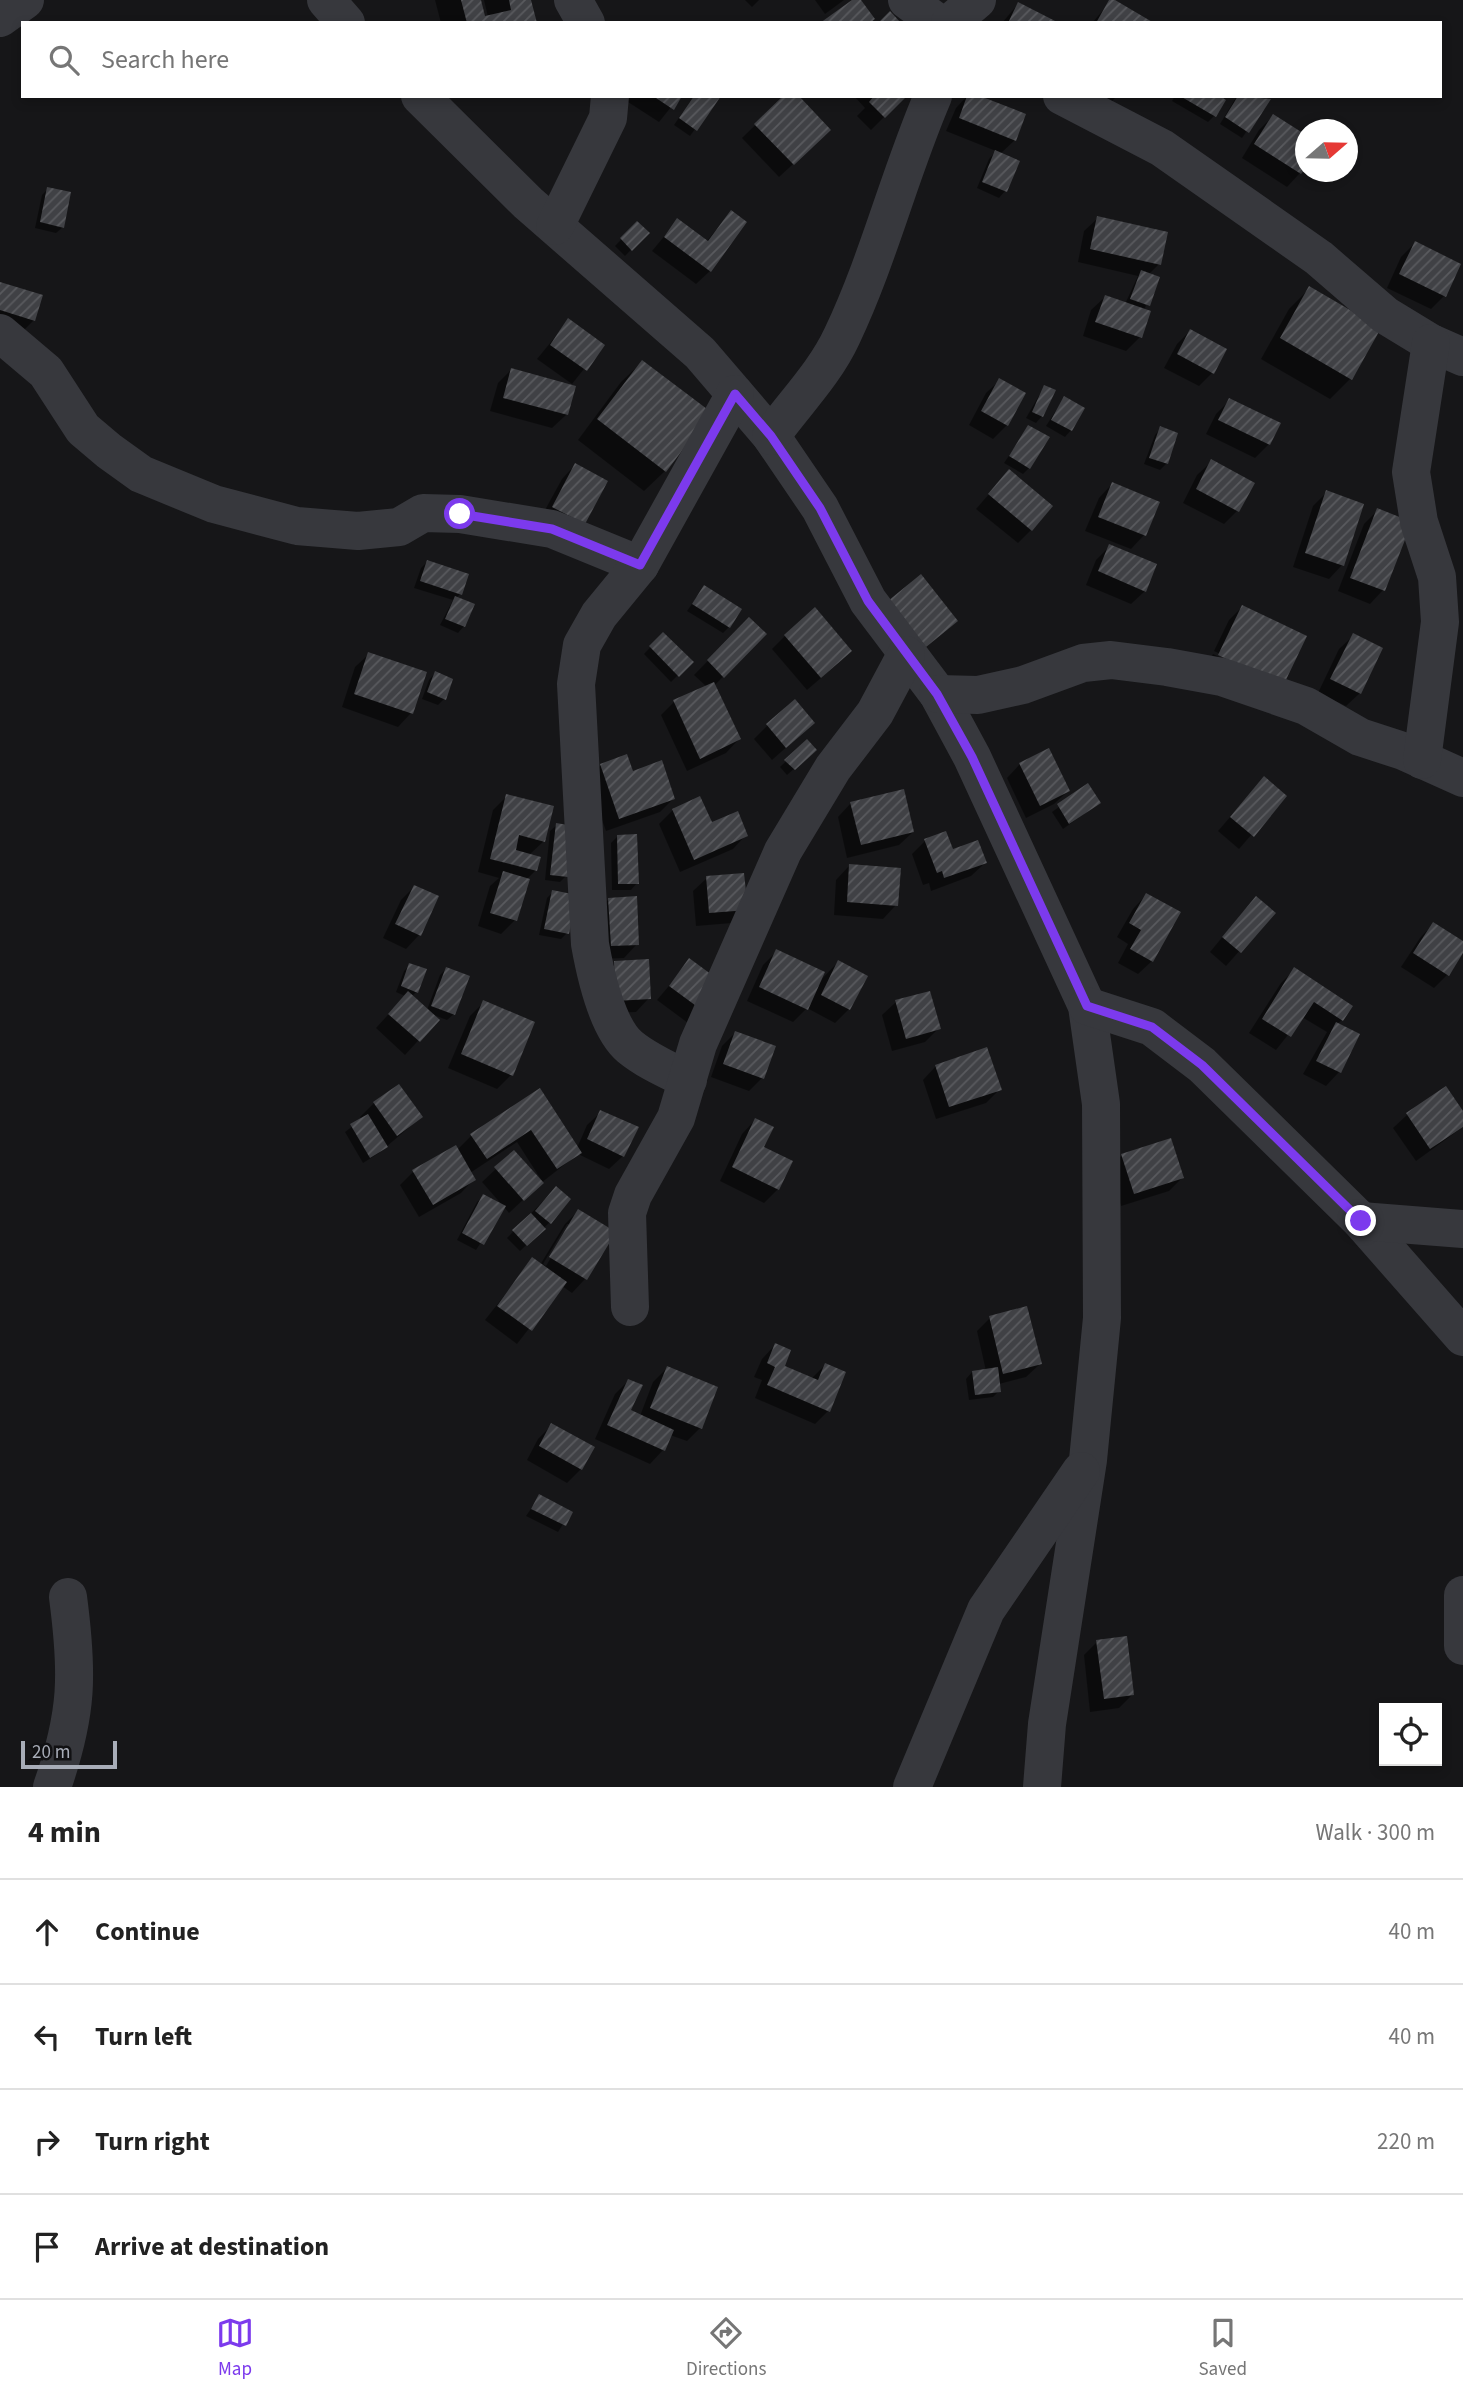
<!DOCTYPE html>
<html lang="en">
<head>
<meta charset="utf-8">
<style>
	body { margin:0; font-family:"Source Sans 3",sans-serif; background:#f2f2f2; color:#222 }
	.controls { position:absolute; right:21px; bottom:21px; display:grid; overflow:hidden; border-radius:0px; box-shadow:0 4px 10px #0003 }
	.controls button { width:63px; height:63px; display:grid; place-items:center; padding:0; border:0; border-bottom:2px solid #e0e0e0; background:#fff; color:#222; font:35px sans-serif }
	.compass { position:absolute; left:1295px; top:119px; width:63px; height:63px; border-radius:50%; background:#fff; box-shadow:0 4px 10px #0003; rotate:70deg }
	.scale { position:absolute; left:21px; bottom:18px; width:96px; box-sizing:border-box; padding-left:7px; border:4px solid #a8adb8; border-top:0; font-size:19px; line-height:24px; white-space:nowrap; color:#a8adb8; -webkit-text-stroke:5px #111113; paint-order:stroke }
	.stop { position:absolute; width:21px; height:21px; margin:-16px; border:5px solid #7c3aed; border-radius:50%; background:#fff }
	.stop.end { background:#7c3aed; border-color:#fff; box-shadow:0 2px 7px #0008 }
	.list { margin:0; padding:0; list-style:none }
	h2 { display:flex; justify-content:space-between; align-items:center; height:91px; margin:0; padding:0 28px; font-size:30px }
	h2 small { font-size:23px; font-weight:400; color:#767676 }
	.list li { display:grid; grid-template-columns:46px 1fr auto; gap:21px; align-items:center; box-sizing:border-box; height:105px; padding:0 28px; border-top:2px solid #e0e0e0 }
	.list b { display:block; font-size:26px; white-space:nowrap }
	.list em { font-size:23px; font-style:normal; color:#767676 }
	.icon { flex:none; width:38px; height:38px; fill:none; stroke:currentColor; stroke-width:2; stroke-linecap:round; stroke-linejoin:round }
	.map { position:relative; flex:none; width:1463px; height:1787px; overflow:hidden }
	.search { position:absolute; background:#fff; box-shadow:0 4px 10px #0003; left:21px; right:21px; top:21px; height:77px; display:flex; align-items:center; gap:18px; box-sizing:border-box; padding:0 24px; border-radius:0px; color:#767676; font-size:26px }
	.sheet { height:511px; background:#fff }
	nav { display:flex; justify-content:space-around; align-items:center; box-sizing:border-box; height:98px; border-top:2px solid #e0e0e0; background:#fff; font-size:19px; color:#767676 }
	nav a { display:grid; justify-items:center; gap:4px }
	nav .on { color:#7c3aed }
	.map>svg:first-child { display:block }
</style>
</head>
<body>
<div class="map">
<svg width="1463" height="1787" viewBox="0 0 1463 1787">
	<defs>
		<pattern id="building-hatch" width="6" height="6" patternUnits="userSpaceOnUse" patternTransform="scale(1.75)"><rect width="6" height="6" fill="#404145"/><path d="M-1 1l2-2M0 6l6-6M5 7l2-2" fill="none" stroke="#595a5e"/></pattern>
	</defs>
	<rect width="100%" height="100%" fill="#161618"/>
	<g fill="#0007" fill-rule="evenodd">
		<polygon points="435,0 479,0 484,19 488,17 484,0 529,0 535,23 441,23"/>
		<polygon points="745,0 759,0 752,7"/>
		<polygon points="815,0 844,0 825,14"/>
		<polygon points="1112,0 1150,23 1092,23"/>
		<polygon points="1018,4 1055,23 1002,23"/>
		<polygon points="627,96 680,96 659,122 625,100"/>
		<polygon points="694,96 719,96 690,136 674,125"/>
		<polygon points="785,96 815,144 779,177 742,138"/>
		<polygon points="854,96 905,96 871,130 857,116 865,108"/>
		<polygon points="967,96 1015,140 1000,154 1005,191 999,198 977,188 989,159 996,151 946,131 956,108"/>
		<polygon points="1089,96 1117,96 1107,106"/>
		<polygon points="1175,96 1217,96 1214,116 1208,122 1172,101"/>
		<polygon points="1237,96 1263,96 1268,100 1242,138 1220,124"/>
		<polygon points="1273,116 1300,173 1287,187 1242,158 1259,130"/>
		<polygon points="48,189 63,227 56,233 35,228 42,195"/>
		<polygon points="731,212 710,271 696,284 652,251 677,221 706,242"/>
		<polygon points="1098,218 1159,264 1148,275 1158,278 1144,310 1140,337 1126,351 1083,336 1091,310 1105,297 1125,304 1138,276 1078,262 1084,231"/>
		<polygon points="637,223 647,233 625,256 615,246"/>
		<polygon points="1415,243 1444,296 1431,309 1387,288 1401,257"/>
		<polygon points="0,284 34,320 20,334 0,328"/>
		<polygon points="1310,288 1350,379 1330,399 1261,359 1289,309"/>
		<polygon points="569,320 603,345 572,384 537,359"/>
		<polygon points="1190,331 1212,373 1199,386 1164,368 1177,344"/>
		<polygon points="642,362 665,471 644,491 578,440 621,382"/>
		<polygon points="512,369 573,387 566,415 552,428 490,411 498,383"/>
		<polygon points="1000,380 1024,393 1007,425 993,439 969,425 986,393"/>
		<polygon points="1044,387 1042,416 1036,423 1026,418"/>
		<polygon points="1064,398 1071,430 1065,437 1046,426"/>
		<polygon points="1230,400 1269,444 1255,458 1206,434 1216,414"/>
		<polygon points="1029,427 1029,468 1023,474 1004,463"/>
		<polygon points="1161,428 1176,434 1166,464 1160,470 1144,464 1155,435"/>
		<polygon points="1211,462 1237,511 1224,524 1183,503 1197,475"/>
		<polygon points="575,465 584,523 539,521 562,479"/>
		<polygon points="1009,471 1031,530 1018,543 976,509"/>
		<polygon points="1112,484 1144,535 1131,549 1085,531 1099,498"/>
		<polygon points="1327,492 1342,565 1329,579 1293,567 1313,506"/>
		<polygon points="1378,510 1383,590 1370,604 1338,591 1364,524"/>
		<polygon points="1110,546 1145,591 1131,604 1086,585 1096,560"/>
		<polygon points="427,562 460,594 456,598 464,626 458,633 440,625 453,600 414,588 421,568"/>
		<polygon points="704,587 729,627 723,633 687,611"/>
		<polygon points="1242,607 1305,637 1282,685 1268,699 1206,669 1213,654 1279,686 1279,682 1214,651 1229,620"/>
		<polygon points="749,619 764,634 714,686 739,739 726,753 687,771 661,715 674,702 707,687 694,675"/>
		<polygon points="663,634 691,662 671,682 644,654"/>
		<polygon points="785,636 837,664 807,690 772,649"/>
		<polygon points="1353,636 1360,693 1346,706 1318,693 1339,649"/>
		<polygon points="369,654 411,713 398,727 342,707 355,667"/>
		<polygon points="435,673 444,699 438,705 422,699 429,680"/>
		<polygon points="768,725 799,736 772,760 754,739"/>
		<polygon points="807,741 815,750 787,775 780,767"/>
		<polygon points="1020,764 1068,791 1054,804 1026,818 1007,778"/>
		<polygon points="601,765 632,773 673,799 660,812 606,831 587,779"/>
		<polygon points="1264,778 1285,796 1239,849 1218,831"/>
		<polygon points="1088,786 1099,803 1063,829 1052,812"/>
		<polygon points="507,796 544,841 529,855 536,870 526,880 515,920 501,934 478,926 490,886 499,878 478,872 493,810"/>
		<polygon points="851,803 913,832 899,845 847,858 838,817"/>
		<polygon points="673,810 746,835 733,849 680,872 659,824"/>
		<polygon points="557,825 566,876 560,882 545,880 550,831"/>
		<polygon points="617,837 637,883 631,890 612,890 611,843"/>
		<polygon points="925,841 952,851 985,863 971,876 931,891 929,883 923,885 912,854"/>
		<polygon points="849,866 896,905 883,919 834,915 836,880"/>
		<polygon points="707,878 746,909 732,923 696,926 693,891"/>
		<polygon points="414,887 437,897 419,935 406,949 383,938 401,900"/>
		<polygon points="553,892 567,933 561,939 539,935 547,898"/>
		<polygon points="1146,895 1152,961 1138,974 1118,963 1128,944 1117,937 1133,909"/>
		<polygon points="609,899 637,944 624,958 598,959 595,913"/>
		<polygon points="1243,912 1273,913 1226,966 1210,952"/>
		<polygon points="1433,924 1463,943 1463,949 1447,975 1434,988 1401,967 1420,938"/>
		<polygon points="776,952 819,982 838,962 849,1009 835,1023 807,1008 793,1022 747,1001 763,965"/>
		<polygon points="690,961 720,983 688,1023 657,1000"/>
		<polygon points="614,963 649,998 636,1012 602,1013 601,976"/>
		<polygon points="410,965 416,992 411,997 427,1010 440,975 446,969 454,1014 447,1020 431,1014 437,1020 405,1055 376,1028 405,996 396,992 404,971"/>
		<polygon points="1294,970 1342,1020 1337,1024 1339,1072 1326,1086 1303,1074 1327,1032 1302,1017 1276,1050 1249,1033 1281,983"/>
		<polygon points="484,1002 511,1075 497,1089 448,1068 470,1016"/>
		<polygon points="896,1002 939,1028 925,1042 892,1051 882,1015"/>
		<polygon points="735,1033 762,1078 749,1091 711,1077 722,1046"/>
		<polygon points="936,1066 1000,1089 986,1103 936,1119 923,1080"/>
		<polygon points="1446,1088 1463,1115 1463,1127 1416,1161 1393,1128 1407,1115"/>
		<polygon points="540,1091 577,1148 587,1125 601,1112 623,1156 609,1169 578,1154 541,1183 509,1213 504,1207 476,1250 457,1240 477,1202 484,1196 503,1206 482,1182 514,1152 542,1181 517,1142 470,1173 474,1179 461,1193 419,1217 400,1185 414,1171 457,1150 471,1136"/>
		<polygon points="374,1103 421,1117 379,1153 363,1163 345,1132 362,1119 360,1117"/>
		<polygon points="755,1120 762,1148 790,1162 778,1189 764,1203 720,1181 742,1134"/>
		<polygon points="1122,1155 1182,1178 1169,1191 1121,1206 1109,1169"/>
		<polygon points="549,1195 550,1222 520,1251 507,1238"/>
		<path d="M578,1211L585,1279L572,1293L562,1286L517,1344L485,1320L533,1259L540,1265L565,1224ZM567,1224H571L546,1266L543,1264Z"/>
		<polygon points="990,1318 1040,1364 1026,1377 999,1384 999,1391 993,1397 969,1400 966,1379 972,1372 986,1371 977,1331"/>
		<polygon points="775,1345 783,1367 811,1379 825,1365 828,1411 815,1424 755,1398 762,1380 754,1377 762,1359"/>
		<polygon points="667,1368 700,1428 687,1441 670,1435 663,1450 650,1464 595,1439 615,1394 628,1381 629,1411 640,1416 653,1382"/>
		<polygon points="552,1425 581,1469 567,1483 527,1460 538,1439"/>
		<polygon points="539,1497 570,1513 558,1532 526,1516"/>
		<polygon points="1097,1642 1132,1695 1119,1708 1090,1712 1084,1655"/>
	</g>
	<g fill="url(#building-hatch)">
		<polygon points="461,0 481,0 485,16 511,10 509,0 531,0 537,23 467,23"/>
		<polygon points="852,0 861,0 875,19 870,23 820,23"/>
		<polygon points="1109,0 1115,0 1154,23 1096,23"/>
		<polygon points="1018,2 1059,23 1008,23"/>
		<polygon points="890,11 901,23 878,23"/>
		<polygon points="653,96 682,96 674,110"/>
		<polygon points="694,96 721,96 697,131 679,118"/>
		<polygon points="783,96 799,96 831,130 794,165 754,124"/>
		<polygon points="874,96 907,96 885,118 869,102"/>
		<polygon points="967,96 980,96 1026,114 1016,141 959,118"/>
		<polygon points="1180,96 1220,96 1226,100 1216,117"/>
		<polygon points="1238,96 1271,99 1249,133 1225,117"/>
		<polygon points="1273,114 1306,135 1306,168 1301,174 1254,144"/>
		<polygon points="995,150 1020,161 1007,192 982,182"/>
		<polygon points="47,187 71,192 64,228 40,222"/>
		<polygon points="731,210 747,222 711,272 664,237 677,218 708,241"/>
		<polygon points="1097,216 1168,232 1161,265 1090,249"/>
		<polygon points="637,221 650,233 632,251 620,238"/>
		<polygon points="1415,241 1461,264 1446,297 1399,274"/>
		<polygon points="1141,270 1160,277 1150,306 1130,299"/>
		<polygon points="0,282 43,295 35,321 0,310"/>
		<polygon points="1309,286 1381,328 1352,380 1280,338"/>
		<polygon points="1105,295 1151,311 1142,338 1095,322"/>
		<polygon points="568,318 605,345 587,371 550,345"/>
		<polygon points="1190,329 1227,349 1214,374 1177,354"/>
		<polygon points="642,360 711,412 666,472 597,419"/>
		<polygon points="511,368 576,386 568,415 503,398"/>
		<polygon points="999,378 1026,393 1008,426 981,411"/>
		<polygon points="1044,385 1056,390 1043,417 1032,412"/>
		<polygon points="1064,396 1085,408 1072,431 1051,420"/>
		<polygon points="1229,398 1281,423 1270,445 1218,420"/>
		<polygon points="1028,425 1050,437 1030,469 1009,456"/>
		<polygon points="1160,426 1178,433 1168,464 1149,458"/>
		<polygon points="1211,459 1255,483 1239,512 1196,489"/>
		<polygon points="575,463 608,481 585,524 552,507"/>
		<polygon points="1009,469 1053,506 1032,531 988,494"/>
		<polygon points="1112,482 1160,502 1146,536 1098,517"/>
		<polygon points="1326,490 1364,504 1344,566 1305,553"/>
		<polygon points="1377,508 1412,522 1385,591 1350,578"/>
		<polygon points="1109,544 1157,564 1146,592 1098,571"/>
		<polygon points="427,560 469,574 462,595 420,581"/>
		<polygon points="921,574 958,621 926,647 888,601"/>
		<polygon points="704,585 742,609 730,628 692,604"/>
		<polygon points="455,596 475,604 465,627 445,619"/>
		<polygon points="1242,605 1307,636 1283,686 1218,655"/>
		<polygon points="815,607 852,651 821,678 784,635"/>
		<polygon points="749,617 767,634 724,678 707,660"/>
		<polygon points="663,632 694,662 679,677 649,646"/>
		<polygon points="1353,633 1383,648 1361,694 1330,679"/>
		<polygon points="368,652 427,672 413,714 354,694"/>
		<polygon points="435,671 453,679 446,700 427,692"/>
		<polygon points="714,682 741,739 700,759 673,700"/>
		<polygon points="795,699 815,723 786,748 766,724"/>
		<polygon points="807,739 817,750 795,770 784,760"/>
		<polygon points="1049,748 1070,791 1040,806 1019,763"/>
		<polygon points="627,754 633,771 662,760 675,799 619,819 600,764"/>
		<polygon points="1264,776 1287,796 1254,837 1230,817"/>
		<polygon points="1088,783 1101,803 1069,824 1057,804"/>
		<polygon points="904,789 914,832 861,845 850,802"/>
		<polygon points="506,794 554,806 545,842 519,835 516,850 541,857 537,871 490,859"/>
		<polygon points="700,796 712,822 738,811 748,836 694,860 672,809"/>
		<polygon points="556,823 574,826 568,877 550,875"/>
		<polygon points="946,831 953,849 978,840 987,863 944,878 942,871 937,873 924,839"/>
		<polygon points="637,834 639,884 618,884 617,835"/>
		<polygon points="849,864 901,868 898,906 847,902"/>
		<polygon points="503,871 530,879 517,921 490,913"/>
		<polygon points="744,873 748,910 709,913 706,876"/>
		<polygon points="414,885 439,896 421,936 395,924"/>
		<polygon points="552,890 577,895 569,934 544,929"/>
		<polygon points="1146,893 1181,912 1153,962 1130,949 1141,930 1129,923"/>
		<polygon points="637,896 639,945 611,946 608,898"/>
		<polygon points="1256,896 1276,913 1241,953 1222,937"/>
		<polygon points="1433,922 1463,941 1463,953 1449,976 1413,953"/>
		<polygon points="776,949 825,972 808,1010 759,987"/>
		<polygon points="689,958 723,983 703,1011 669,986"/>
		<polygon points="649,959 651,999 615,1001 614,961"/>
		<polygon points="838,960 868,976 850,1010 821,995"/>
		<polygon points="409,963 427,969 418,993 401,986"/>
		<polygon points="446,967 470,976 455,1015 431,1006"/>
		<polygon points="1294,967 1353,1006 1343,1021 1314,1002 1291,1037 1262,1019"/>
		<polygon points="408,991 440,1020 420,1042 388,1014"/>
		<polygon points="930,991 941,1029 906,1039 895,1000"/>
		<polygon points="483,1000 535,1022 513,1076 461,1054"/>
		<polygon points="1336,1022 1360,1034 1341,1073 1316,1061"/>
		<polygon points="735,1031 776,1046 764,1079 723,1064"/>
		<polygon points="987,1047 1002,1090 949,1107 935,1065"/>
		<polygon points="399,1084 423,1117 397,1136 373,1102"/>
		<polygon points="1446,1086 1463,1111 1463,1127 1430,1149 1406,1113"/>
		<polygon points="540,1088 582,1153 557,1169 531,1130 487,1159 470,1134"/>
		<polygon points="600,1110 639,1127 624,1157 587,1139"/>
		<polygon points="368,1114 388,1147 370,1158 350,1124"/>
		<polygon points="755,1118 774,1127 764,1147 793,1161 779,1190 732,1167"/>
		<polygon points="1171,1138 1184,1178 1134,1194 1121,1154"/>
		<polygon points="456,1145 476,1180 433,1205 412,1170"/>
		<polygon points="514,1150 544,1183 524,1201 494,1167"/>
		<polygon points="556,1186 571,1199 551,1224 535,1211"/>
		<polygon points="483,1194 506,1206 484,1245 462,1233"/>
		<polygon points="578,1209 616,1232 587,1280 549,1257"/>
		<polygon points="531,1213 546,1229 527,1246 512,1230"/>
		<polygon points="532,1257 567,1282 532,1331 497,1306"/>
		<polygon points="1027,1306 1042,1364 1003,1374 989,1316"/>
		<polygon points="775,1343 791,1350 785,1366 818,1380 825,1363 846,1372 830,1412 767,1385 775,1367 767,1363"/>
		<polygon points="667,1366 718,1387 702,1429 650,1408"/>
		<polygon points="998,1367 1001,1392 975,1395 972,1371"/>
		<polygon points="628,1379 643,1385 631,1410 674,1430 665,1451 607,1425"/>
		<polygon points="551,1423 595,1447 582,1470 539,1446"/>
		<polygon points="539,1494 573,1512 566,1526 531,1509"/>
		<polygon points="1127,1636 1134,1695 1104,1699 1096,1640"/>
	</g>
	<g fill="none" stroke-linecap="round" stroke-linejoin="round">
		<g stroke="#37383d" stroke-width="38">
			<polyline points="326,0 346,23"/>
			<polyline points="573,0 586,23"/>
			<polyline points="907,0 938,23"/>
			<polyline points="0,18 25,0"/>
			<polyline points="950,23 977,0"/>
			<polyline points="420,96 528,203 700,353 771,436 820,508 868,601 938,694 972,757 1087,1006 1101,1104 1102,1318 1088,1460 1047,1724 1042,1787"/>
			<polyline points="1062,96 1162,148 1319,258 1385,315 1431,343 1463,357"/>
			<polyline points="555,226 608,118 610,96"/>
			<polyline points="0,333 46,372 83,429 109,451 141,474 214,504 297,526 358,531 399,527 423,513 460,514 552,529 640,565"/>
			<path d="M771,436C794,404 825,373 842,336C879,258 899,175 933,96"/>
			<polyline points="938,694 978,695 1023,685 1083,663 1111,660 1167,667 1222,677 1306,706 1360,737 1403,751 1463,778"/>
			<polyline points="1422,760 1440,622 1437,577 1419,522 1411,472 1431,343"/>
			<polyline points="1087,1006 1152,1027 1202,1065 1361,1221 1463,1337"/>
			<path d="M688,1080C668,1070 647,1061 630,1047C607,1028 595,972 590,944L576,684L582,645L599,615L640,565L735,394"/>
			<polyline points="1361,1221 1463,1229"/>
			<polyline points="630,1307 627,1213 633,1195 676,1118 698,1044 783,851 833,768 875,713 906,655"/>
			<polyline points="1463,1595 1463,1646"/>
			<path d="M52,1787C78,1713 78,1673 68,1597"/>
			<polyline points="912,1787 986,1610 1081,1471"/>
		</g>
	</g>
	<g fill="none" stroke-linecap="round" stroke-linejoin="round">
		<polyline stroke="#7c3aed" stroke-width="9" points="460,514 552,529 640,565 735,394 771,436 820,508 868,601 937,694 972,757 1087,1006 1152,1027 1202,1065 1361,1221"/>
	</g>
</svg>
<div class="controls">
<button><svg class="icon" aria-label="locate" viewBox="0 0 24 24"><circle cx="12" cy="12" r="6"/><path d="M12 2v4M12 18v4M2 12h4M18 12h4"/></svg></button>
</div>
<svg class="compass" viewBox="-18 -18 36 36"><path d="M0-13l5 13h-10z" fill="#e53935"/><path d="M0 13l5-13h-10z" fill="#767676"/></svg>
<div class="scale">20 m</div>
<div class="stop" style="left:460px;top:514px"></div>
<div class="stop end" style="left:1361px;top:1221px"></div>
<div class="search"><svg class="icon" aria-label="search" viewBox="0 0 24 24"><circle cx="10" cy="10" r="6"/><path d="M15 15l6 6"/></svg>Search here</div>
</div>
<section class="sheet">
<h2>4 min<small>Walk · 300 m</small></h2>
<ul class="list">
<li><svg class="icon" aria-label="ahead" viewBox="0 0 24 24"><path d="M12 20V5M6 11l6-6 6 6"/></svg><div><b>Continue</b></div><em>40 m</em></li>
<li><svg class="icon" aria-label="left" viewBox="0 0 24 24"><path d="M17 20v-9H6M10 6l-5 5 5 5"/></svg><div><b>Turn left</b></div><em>40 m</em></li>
<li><svg class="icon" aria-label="right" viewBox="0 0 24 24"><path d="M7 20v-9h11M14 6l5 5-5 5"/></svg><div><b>Turn right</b></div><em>220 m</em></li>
<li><svg class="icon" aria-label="arrive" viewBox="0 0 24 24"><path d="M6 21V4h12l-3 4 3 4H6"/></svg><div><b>Arrive at destination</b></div></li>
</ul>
</section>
<nav>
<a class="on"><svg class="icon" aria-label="map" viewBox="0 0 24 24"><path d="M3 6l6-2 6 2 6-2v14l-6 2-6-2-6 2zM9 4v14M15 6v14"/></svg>Map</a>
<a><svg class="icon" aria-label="directions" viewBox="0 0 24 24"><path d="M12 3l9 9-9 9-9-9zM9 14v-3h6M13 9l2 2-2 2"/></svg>Directions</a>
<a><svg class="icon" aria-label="saved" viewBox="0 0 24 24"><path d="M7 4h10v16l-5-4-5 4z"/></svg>Saved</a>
</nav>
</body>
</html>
